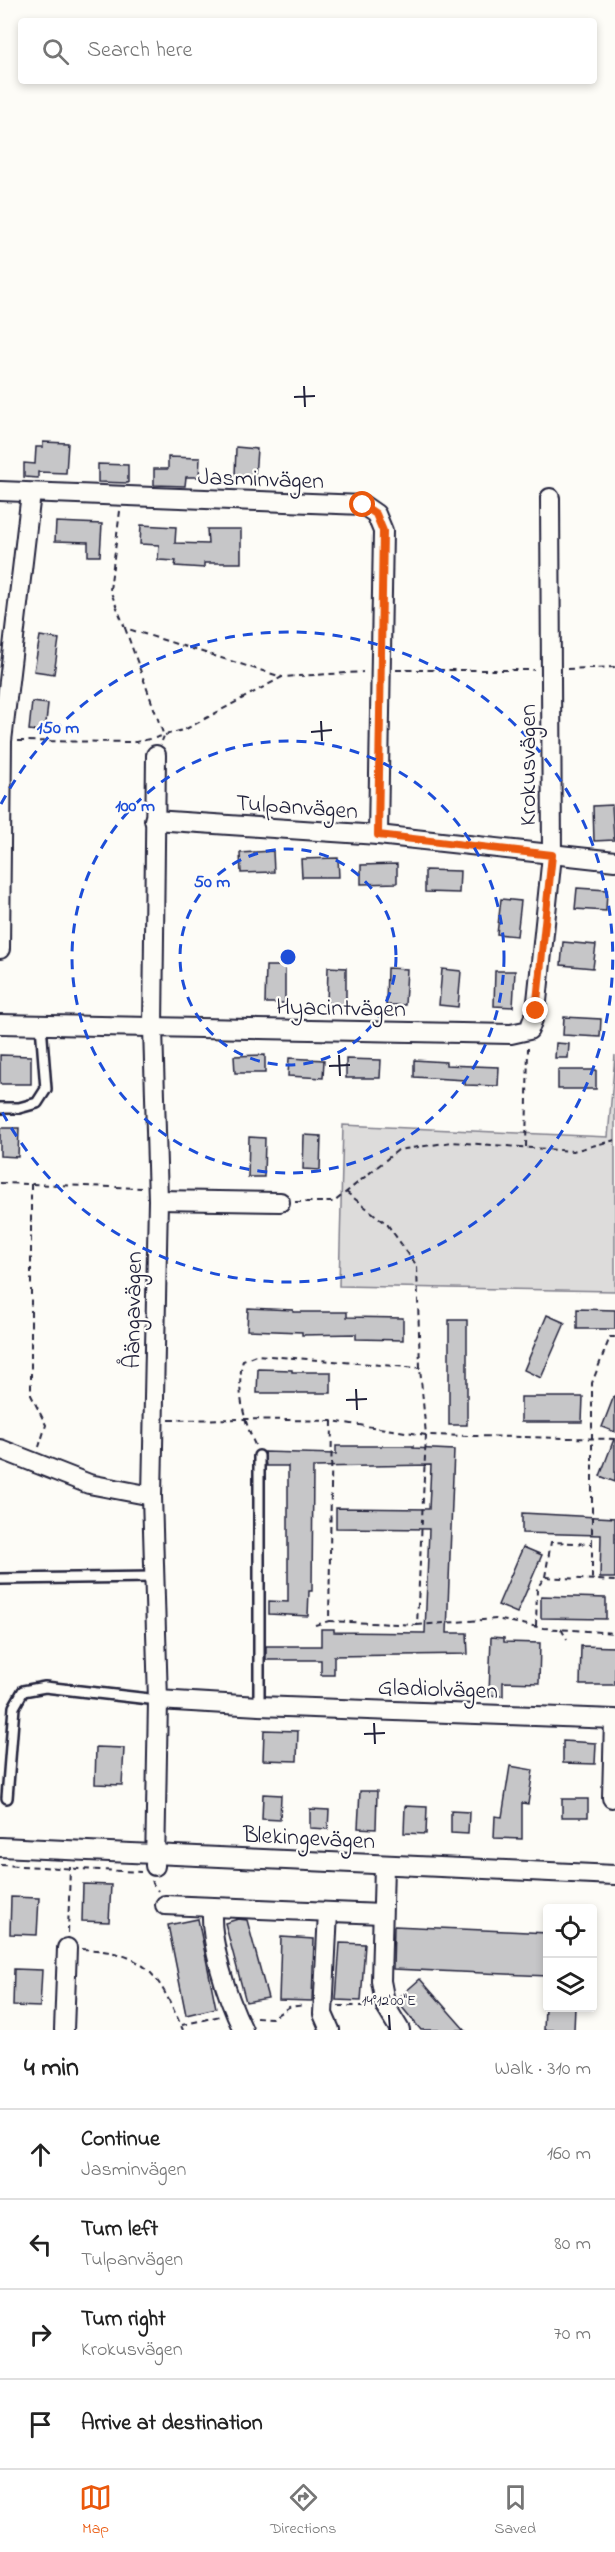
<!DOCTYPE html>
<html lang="en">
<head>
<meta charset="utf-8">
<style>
	body { margin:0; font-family:"Indie Flower",sans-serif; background:#f2f2f2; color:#222 }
	.controls { position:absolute; right:18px; bottom:18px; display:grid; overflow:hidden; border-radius:6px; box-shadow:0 3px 9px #0003 }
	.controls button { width:54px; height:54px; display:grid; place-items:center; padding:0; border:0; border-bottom:2px solid #e0e0e0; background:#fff; color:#222; font:30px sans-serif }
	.stop { position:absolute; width:18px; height:18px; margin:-14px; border:4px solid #ea580c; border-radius:50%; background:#fff }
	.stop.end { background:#ea580c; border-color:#fff; box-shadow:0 2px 6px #0008 }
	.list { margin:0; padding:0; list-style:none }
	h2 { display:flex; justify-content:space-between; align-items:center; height:78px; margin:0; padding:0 24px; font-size:26px }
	h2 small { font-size:20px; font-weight:400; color:#767676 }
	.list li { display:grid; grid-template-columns:39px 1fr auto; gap:18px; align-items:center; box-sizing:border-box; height:90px; padding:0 24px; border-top:2px solid #e0e0e0 }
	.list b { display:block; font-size:22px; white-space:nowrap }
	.list p { margin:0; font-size:20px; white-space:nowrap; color:#767676 }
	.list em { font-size:20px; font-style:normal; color:#767676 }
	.icon { flex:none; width:33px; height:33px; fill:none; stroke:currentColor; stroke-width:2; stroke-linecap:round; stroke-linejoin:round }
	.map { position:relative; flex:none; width:615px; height:2030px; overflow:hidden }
	.search { position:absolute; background:#fff; box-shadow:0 3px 9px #0003; left:18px; right:18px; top:18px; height:66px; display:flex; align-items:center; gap:15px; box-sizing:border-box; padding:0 21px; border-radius:6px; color:#767676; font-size:22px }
	.sheet { height:438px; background:#fff }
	nav { display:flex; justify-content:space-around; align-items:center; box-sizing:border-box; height:84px; border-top:2px solid #e0e0e0; background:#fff; font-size:16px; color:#767676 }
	nav a { display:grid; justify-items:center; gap:3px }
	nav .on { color:#ea580c }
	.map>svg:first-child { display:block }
</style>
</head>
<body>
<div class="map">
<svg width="615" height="2030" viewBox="0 0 615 2030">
	<rect width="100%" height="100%" fill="#fdfcf7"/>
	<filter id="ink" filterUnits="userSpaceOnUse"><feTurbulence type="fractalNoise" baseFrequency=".0167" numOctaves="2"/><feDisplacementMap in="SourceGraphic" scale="12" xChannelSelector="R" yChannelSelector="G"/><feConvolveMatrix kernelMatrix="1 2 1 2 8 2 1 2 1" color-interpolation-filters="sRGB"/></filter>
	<g filter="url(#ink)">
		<polygon fill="#dddcdb" stroke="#807f8b" stroke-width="1.5" points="615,1055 615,1291 339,1286 343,1125 608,1137"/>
		<g fill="#c6c6c8" stroke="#22223b" stroke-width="1.5">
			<polygon points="43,442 68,443 66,473 38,472 38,478 24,477 24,463 35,464 36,447 43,447"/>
			<polygon points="236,447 257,449 255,477 235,476"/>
			<polygon points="168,457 200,458 199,477 186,477 185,486 154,485 154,469 168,469"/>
			<polygon points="98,464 128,465 128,483 98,482"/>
			<polygon points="56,522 102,524 100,556 88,556 88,542 55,541"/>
			<polygon points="141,525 176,527 175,543 208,544 207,529 241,529 241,563 204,563 204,568 175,566 176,561 158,560 159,545 140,544"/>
			<polygon points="40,636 59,639 54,674 34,671"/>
			<polygon points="32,702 48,704 45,732 29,730"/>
			<polygon points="612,805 614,840 594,841 593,806"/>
			<polygon points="273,851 274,872 241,873 240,853"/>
			<polygon points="338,858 339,877 302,877 301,859"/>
			<polygon points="397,864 397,883 361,884 361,865"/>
			<polygon points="425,870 460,871 459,893 425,892"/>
			<polygon points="577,888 607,890 606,911 575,909"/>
			<polygon points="501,899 521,901 517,936 497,934"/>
			<polygon points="563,942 596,945 593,968 561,965"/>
			<polygon points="266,966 285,966 285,1003 265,1003"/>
			<polygon points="328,967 346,968 346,1004 327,1004"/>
			<polygon points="387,968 407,969 405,1005 386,1005"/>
			<polygon points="442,969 461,971 458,1007 439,1005"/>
			<polygon points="495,971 515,971 513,1007 494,1006"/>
			<polygon points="564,1017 601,1019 600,1037 563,1035"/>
			<polygon points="556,1043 569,1044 568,1058 555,1058"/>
			<polygon points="0,1055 31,1056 31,1084 0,1084"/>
			<polygon points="265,1055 265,1073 235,1073 234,1056"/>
			<polygon points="289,1058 324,1060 323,1078 288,1076"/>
			<polygon points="346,1059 381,1060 380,1078 346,1078"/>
			<polygon points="414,1060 446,1062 446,1065 499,1067 498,1086 465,1085 465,1080 414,1077"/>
			<rect x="558" y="1070" width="38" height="19"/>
			<polygon points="0,1128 19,1128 18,1157 0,1156"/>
			<polygon points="304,1135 321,1136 320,1170 303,1169"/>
			<polygon points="249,1137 265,1138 264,1177 248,1177"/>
			<polygon points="248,1308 293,1310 293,1312 347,1312 347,1317 403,1318 403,1340 356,1339 356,1334 302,1335 302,1332 247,1330"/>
			<polygon points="577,1309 615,1310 615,1329 577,1329"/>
			<polygon points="547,1315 565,1323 541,1378 524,1370"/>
			<rect x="449" y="1320" width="18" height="105"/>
			<polygon points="258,1369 292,1370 292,1372 331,1372 331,1393 257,1393"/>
			<polygon points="614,1396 615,1396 615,1432 602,1427"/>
			<polygon points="521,1397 583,1397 582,1422 521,1422"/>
			<polygon points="614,1439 615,1439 615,1482 600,1476"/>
			<polygon points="336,1446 413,1446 413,1448 454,1450 447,1633 467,1633 468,1654 334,1656 334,1675 321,1675 321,1660 266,1660 266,1646 321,1646 321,1629 334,1629 334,1632 425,1633 429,1529 336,1528 336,1508 429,1509 431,1465 313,1467 312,1591 309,1591 308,1616 269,1614 269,1601 288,1602 288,1466 266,1466 264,1452 336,1454"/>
			<polygon points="522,1513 615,1518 615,1578 600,1578 601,1535 522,1533"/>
			<polygon points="523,1547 542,1555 517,1613 498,1605"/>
			<polygon points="541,1596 606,1598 606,1619 541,1618"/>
			<polygon points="491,1637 504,1638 504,1642 540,1643 539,1683 503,1682 503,1696 489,1695"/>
			<polygon points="581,1646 615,1647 615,1685 580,1685"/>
			<polygon points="264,1730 298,1731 297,1761 263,1760"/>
			<polygon points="563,1741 596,1743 595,1764 563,1763"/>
			<polygon points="96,1747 124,1748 122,1785 95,1784"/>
			<polygon points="510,1766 533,1770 528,1804 522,1803 522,1839 494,1838 495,1816 502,1817"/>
			<polygon points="360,1791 377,1791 376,1829 358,1828"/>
			<polygon points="263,1794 281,1795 280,1820 262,1819"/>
			<rect x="562" y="1799" width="26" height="18"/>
			<polygon points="405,1806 427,1807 426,1834 404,1833"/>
			<polygon points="310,1809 329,1810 328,1829 310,1828"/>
			<polygon points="451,1811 469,1812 468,1834 451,1833"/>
			<polygon points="83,1884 111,1885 109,1922 82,1921"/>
			<polygon points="11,1897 39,1898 37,1935 10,1934"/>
			<polygon points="198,1919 216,2008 186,2015 168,1925"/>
			<polygon points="238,1919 247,1920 268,1998 246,2002 225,1923"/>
			<polygon points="394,1926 548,1933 548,1976 393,1969"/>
			<polygon points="281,1937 314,1939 312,2001 279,2000"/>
			<polygon points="340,1943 365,1944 361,2001 336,2000"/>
			<polygon points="14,1969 42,1970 40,2007 13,2006"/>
			<polygon points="420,1979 465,2030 421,2030 396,2000"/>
			<polygon points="545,2007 575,2007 574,2030 544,2030"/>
		</g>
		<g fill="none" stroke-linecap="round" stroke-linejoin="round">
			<g stroke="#22223b" stroke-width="14">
				<g id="lane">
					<polyline points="0,1108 19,1108 37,1103 46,1089 41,1025"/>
					<polyline points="0,1579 155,1577"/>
					<polyline points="259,1706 259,1456"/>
					<polyline points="7,1798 14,1707 23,1691 45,1687 158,1700"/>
				</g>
			</g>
			<g stroke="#22223b" stroke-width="22">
				<g id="street">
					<polyline points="0,491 363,505 376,514 383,531 378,835"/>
					<polyline points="154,820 378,835 615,861"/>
					<polyline points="0,949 2,741 31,493"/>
					<polyline points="0,1024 511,1034 529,1030 536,1011 552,855 550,498"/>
					<polyline points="158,1200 280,1202"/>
					<polyline points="0,1449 89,1484 152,1496"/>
					<polyline points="158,1700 259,1706 615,1719"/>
					<polyline points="612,1798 614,1719"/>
					<polyline points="0,1847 615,1875"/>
					<polyline points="384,1865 381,1981 386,2007 400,2030"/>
					<polyline points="155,1866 158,1700 152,1496 158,1200 153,1028 156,755"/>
					<polyline points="165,1905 382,1914"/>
					<path d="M212,1907C210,1945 226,1995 243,2030"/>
					<polyline points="328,1912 323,2014 330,2030"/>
					<polyline points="64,2030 67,1948"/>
				</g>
			</g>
			<g stroke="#22223b" stroke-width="2" stroke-dasharray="6 4.5" stroke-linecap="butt">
				<polyline points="120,511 110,590 125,628 282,677"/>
				<polyline points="125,628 164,736 162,741"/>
				<polyline points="567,669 615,667"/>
				<polyline points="396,670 534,670"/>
				<polyline points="155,738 186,729 282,677 363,672"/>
				<polyline points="18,741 136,742 150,739"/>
				<polyline points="526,1147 528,1048"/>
				<polyline points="0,1183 141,1188"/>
				<polyline points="31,1184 31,1395 46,1425 39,1447"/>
				<polyline points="295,1202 334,1202 398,1150 452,1142 573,1151 615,1140"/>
				<polyline points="169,1420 243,1419 332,1421 426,1435 615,1439"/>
				<polyline points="332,1421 329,1621 417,1625 426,1435 420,1368 417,1266 387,1224 346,1192"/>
				<path d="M255,1445C243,1419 236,1388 243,1360L256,1355L420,1368"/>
				<polyline points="592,1544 592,1383 610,1337 615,1337"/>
				<polyline points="545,1577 551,1542 592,1544 592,1579"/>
				<polyline points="315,1625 329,1621"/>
				<polyline points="417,1625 496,1619 543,1628 615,1633"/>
				<polyline points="536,1626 537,1588 545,1577 615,1581"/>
				<polyline points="561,1629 567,1639"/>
				<polyline points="0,1865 141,1872"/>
				<polyline points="151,1881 158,1891"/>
				<polyline points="68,1933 70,1867"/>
				<path d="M82,1949C148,1952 158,1975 183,2030"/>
				<polyline points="338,2006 369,2006"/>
				<polyline points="256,2017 272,2018 289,2007 306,2005"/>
				<polyline points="182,2025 220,2016"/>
			</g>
			<use href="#lane" stroke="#fdfcf7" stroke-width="9"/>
			<use href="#street" stroke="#fdfcf7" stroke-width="18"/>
		</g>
	</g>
	<g fill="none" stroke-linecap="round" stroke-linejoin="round" filter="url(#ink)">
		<polyline stroke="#ea580c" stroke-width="8" points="363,505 376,514 383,531 378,835 552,855 536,1011"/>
	</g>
	<path fill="none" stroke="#22223b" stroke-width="2" d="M304,386L305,407M294,397L315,396M321,721L322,741M311,732L332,730M339,1055L340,1076M329,1066L350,1065M356,1389L357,1410M346,1400L367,1399M374,1723L375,1744M364,1734L385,1733M389,2015L390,2030"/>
	<g fill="none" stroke="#1d4ed8" stroke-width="3" stroke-dasharray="10 8">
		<circle cx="288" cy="957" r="108"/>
		<circle cx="288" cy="957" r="216"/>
		<path d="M1 804A325 325 0 1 1 1 1110"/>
	</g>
	<g text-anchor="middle" stroke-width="4.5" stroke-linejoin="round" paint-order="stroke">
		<g font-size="24" fill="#22223b" stroke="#fdfcf7">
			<text transform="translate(261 478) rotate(2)" y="8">Jasminvägen</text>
			<text transform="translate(527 765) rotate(-90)" y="8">Krokusvägen</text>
			<text transform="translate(297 806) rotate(4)" y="8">Tulpanvägen</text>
			<text transform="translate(341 1007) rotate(1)" y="8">Hyacintvägen</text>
			<text transform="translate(132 1310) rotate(-89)" y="8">Åängavägen</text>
			<text transform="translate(438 1688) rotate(2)" y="8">Gladiolvägen</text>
			<text transform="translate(309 1837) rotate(3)" y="8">Blekingevägen</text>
		</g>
	</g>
	<g font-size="15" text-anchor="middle" fill="#22223b" stroke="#fdfcf7" stroke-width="4.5" stroke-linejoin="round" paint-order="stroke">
		<text x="389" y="2005">14°12'00"E</text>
	</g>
	<circle cx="288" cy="957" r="9" fill="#1d4ed8" stroke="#fdfcf7" stroke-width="3"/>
	<g font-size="18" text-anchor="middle" font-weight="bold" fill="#1d4ed8" stroke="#fdfcf7" stroke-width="4.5" stroke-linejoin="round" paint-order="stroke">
		<text x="58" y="733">150 m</text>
		<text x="135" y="811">100 m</text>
		<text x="212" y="887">50 m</text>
	</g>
</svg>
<div class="controls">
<button><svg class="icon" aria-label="locate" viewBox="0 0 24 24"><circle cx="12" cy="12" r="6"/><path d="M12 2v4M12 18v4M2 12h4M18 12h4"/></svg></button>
<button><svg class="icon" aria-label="layers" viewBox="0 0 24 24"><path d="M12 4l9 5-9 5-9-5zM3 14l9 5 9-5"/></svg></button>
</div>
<div class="stop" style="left:363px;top:505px"></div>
<div class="stop end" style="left:536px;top:1011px"></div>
<div class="search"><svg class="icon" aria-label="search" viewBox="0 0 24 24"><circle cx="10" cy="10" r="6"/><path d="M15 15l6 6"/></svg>Search here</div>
</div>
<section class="sheet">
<h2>4 min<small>Walk · 310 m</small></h2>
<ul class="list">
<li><svg class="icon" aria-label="ahead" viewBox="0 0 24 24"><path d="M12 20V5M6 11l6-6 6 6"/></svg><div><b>Continue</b><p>Jasminvägen</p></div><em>160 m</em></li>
<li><svg class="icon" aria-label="left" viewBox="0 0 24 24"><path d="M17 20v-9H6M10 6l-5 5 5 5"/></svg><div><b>Turn left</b><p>Tulpanvägen</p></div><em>80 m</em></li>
<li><svg class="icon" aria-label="right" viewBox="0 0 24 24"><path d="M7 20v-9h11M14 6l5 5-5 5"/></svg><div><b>Turn right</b><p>Krokusvägen</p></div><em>70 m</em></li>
<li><svg class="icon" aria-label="arrive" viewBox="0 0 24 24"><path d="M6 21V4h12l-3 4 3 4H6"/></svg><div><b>Arrive at destination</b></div></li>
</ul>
</section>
<nav>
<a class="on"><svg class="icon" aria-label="map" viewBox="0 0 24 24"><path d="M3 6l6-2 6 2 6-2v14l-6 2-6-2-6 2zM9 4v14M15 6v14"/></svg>Map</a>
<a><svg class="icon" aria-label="directions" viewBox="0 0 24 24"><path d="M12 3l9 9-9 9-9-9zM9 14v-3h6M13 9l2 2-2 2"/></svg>Directions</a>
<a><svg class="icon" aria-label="saved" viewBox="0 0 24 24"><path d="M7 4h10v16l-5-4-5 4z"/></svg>Saved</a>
</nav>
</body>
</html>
